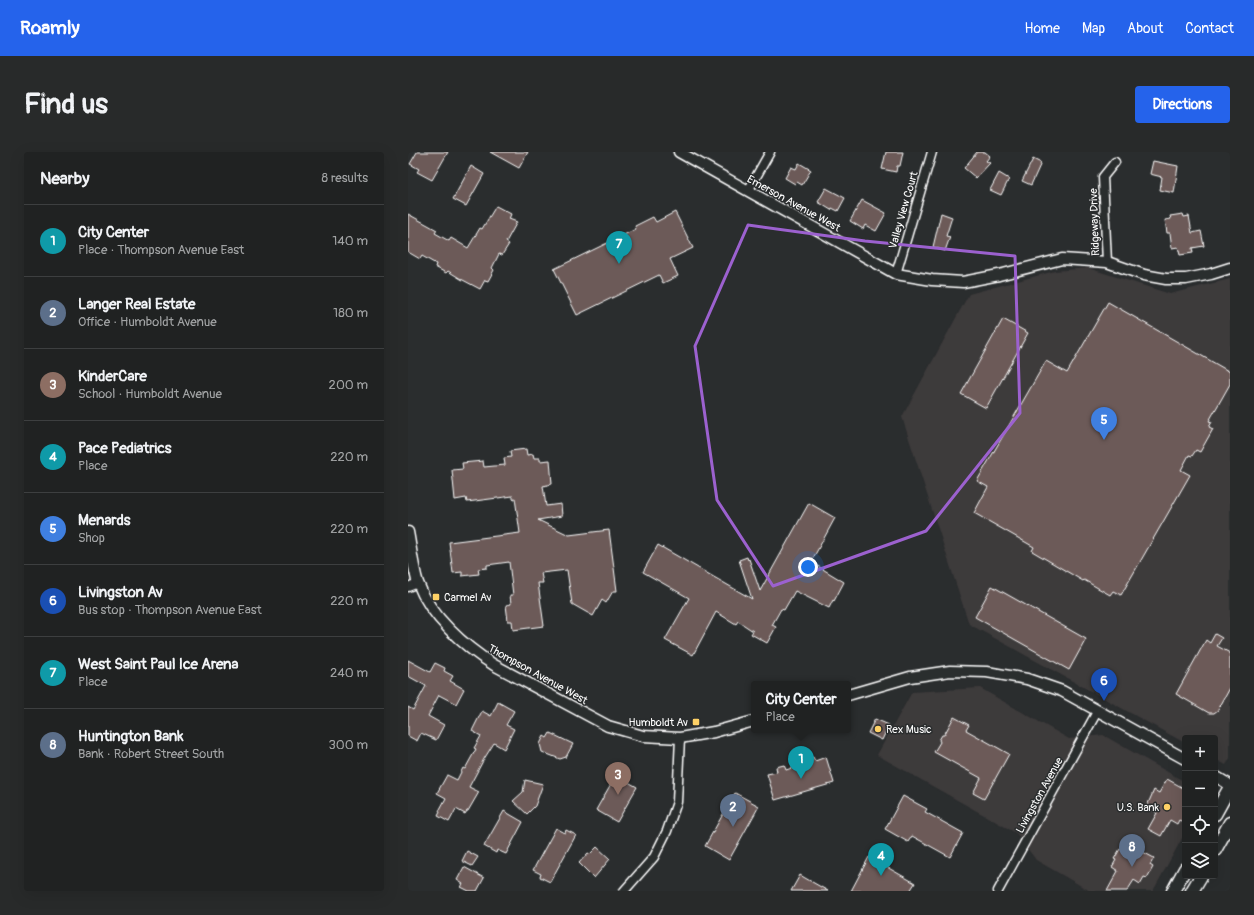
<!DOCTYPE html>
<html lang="en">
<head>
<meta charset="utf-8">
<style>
	body { margin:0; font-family:Pangolin,sans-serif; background:#282a2a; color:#f1f3f6 }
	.controls { position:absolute; right:12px; bottom:12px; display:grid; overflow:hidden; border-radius:4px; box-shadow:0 4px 16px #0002 }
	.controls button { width:36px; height:36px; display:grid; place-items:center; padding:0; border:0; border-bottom:1px solid #3d3f40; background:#202222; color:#f1f3f6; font:20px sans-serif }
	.you { position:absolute; left:400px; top:415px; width:14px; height:14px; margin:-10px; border:3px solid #fff; border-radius:50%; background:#1a73e8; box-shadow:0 0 0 6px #1a73e833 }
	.badge { display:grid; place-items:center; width:26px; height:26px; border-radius:50%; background:#2563eb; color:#fff; font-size:13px; font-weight:700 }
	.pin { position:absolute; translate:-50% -33px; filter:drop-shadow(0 1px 2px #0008) }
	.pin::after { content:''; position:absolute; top:21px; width:14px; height:12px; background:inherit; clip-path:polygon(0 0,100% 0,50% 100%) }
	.popup { position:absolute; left:343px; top:529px; width:100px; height:52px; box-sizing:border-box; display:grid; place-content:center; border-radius:4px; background:#202222; filter:drop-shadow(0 1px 3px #0005); font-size:13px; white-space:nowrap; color:#a2a4a5 }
	.popup b { font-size:15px; color:#f1f3f6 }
	.popup::after { content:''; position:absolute; left:50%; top:100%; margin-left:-8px; border:8px solid transparent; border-top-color:#202222 }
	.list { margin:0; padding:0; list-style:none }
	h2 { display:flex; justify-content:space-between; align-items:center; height:52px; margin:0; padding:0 16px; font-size:17px }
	h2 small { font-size:13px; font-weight:400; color:#a2a4a5 }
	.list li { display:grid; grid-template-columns:26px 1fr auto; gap:12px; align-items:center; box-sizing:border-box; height:72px; padding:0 16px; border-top:1px solid #3d3f40 }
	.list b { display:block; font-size:15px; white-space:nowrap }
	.list p { margin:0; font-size:13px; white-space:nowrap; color:#a2a4a5 }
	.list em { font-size:13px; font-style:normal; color:#a2a4a5 }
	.icon { flex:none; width:22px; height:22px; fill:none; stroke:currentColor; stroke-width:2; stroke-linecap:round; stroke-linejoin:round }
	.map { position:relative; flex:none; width:822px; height:739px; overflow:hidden; border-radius:4px }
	header { display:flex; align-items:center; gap:24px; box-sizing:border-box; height:56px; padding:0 20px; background:#2563eb; color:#fff }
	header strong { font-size:19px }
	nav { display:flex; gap:22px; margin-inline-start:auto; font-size:14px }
	.intro { display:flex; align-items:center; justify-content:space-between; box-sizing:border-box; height:96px; padding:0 24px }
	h1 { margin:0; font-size:28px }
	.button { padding:10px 18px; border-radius:4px; background:#2563eb; color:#fff; font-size:14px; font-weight:700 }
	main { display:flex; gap:24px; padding:0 24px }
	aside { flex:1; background:#202222; border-radius:4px; box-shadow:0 4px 16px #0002 }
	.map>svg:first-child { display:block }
</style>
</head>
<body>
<header>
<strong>Roamly</strong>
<nav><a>Home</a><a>Map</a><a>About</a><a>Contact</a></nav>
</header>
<div class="intro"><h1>Find us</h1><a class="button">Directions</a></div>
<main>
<aside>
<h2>Nearby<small>8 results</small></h2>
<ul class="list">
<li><span class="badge" style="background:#0f9aa8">1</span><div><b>City Center</b><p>Place · Thompson Avenue East</p></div><em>140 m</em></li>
<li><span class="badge" style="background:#5c6f8a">2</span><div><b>Langer Real Estate</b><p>Office · Humboldt Avenue</p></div><em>180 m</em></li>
<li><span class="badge" style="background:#8d6e63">3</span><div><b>KinderCare</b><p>School · Humboldt Avenue</p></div><em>200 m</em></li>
<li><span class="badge" style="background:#0f9aa8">4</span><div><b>Pace Pediatrics</b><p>Place</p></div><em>220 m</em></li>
<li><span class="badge" style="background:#3f7fe0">5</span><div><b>Menards</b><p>Shop</p></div><em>220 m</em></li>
<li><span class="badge" style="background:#1a4fb4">6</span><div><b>Livingston Av</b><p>Bus stop · Thompson Avenue East</p></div><em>220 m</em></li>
<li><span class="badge" style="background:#0f9aa8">7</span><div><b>West Saint Paul Ice Arena</b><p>Place</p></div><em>240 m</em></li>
<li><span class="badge" style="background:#5c6f8a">8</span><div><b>Huntington Bank</b><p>Bank · Robert Street South</p></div><em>300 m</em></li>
</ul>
</aside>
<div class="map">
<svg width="822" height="739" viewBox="0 0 822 739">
	<rect width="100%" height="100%" fill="#2a2d2e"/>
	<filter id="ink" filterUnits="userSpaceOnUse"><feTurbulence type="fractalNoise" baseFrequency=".025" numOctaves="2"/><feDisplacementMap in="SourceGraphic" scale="8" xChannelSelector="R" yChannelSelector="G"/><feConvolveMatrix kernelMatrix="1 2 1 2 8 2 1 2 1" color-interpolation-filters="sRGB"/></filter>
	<g filter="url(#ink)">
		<g fill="#3e3a3b">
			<polygon points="680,116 762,142 822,127 822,606 818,613 807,607 807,586 777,586 777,591 561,472 494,265 561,142 647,119"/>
			<polygon points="572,536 661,587 695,583 777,630 777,681 745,739 682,739 628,708 608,681 469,603 504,540"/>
		</g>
		<g fill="#6c5a58" stroke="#fff">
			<polygon points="9,0 40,0 24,28 9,20 11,17 2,12"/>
			<polygon points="82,0 120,0 111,16"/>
			<polygon points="478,0 495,0 492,14 489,14 488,20 474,17"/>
			<polygon points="569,0 577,0 582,4 578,9 582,11 568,26 556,16"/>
			<polygon points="625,7 633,11 623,33 614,29"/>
			<polygon points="745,9 770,14 766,41 752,38 754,25 742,22"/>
			<polygon points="391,11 403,18 394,33 389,30 387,32 377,26 383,15 388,17"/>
			<polygon points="63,14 76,22 58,54 45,47"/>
			<polygon points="591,21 601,27 593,43 582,38"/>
			<polygon points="418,36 437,46 430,59 424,56 423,58 410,50"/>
			<polygon points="454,48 478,61 468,79 457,73 455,77 442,69"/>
			<polygon points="88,54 103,62 101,67 109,70 98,90 101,92 94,103 91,102 84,116 86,118 80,129 77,128 72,137 53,127 40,119 38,121 27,115 28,112 14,104 12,107 0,100 0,62 29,78 27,81 41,89 43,86 60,96 72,76 74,77"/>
			<polygon points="267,60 285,96 262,107 270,124 255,131 251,123 169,163 146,117 228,77 227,74 245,65 248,70"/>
			<polygon points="533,61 544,65 538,84 542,85 537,99 525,95"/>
			<polygon points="775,62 776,65 781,64 784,81 793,79 796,94 784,96 785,101 772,103 770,95 764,96 762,81 759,81 757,68 763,67 762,64"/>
			<polygon points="700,150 822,220 822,232 801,269 804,270 801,275 805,277 792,300 788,298 784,304 781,303 773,318 782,323 713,443 705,439 702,443 676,428 675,429 624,399 626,395 566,361 580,335 569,329 638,209 659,221"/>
			<polygon points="595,167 620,181 578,256 553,242"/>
			<polygon points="118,297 119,303 125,302 126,306 132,306 132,309 142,308 144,332 135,334 138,354 153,352 154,364 130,368 161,383 201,378 209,439 205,439 198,451 194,448 185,464 164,452 159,418 133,421 135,431 130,431 136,474 105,478 104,469 100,469 98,453 103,452 102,443 105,443 101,410 79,413 79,416 70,417 71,422 54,424 54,420 45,421 41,390 112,381 107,346 105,347 105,344 59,350 58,346 47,348 44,318 55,317 54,311 75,309 76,315 97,313 96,306 103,305 102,299"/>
			<polygon points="401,351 427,366 403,410 436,430 426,449 425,448 421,456 387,439 376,458 373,457 364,473 368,475 359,491 343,482 345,479 330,469 328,472 308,460 285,503 257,488 281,446 235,420 250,393 344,447 331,408 339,405 340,408 341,407 352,439"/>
			<polygon points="584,434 678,487 661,518 567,465"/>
			<polygon points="807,482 814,486 809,494 822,501 822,536 810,558 806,561 801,561 768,542 798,488 802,491"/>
			<polygon points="0,508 22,520 27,511 37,516 36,519 45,524 42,529 56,537 48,552 31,543 20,564 36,573 28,588 13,581 9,589 0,584 0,555 5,558 18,534 0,524"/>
			<polygon points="90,550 106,559 98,573 106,577 96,597 86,591 76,607 61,635 71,640 60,659 59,659 57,662 48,657 41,670 30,664 32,660 31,659 38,646 29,641 39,623 49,628 55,616 57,617 68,597 66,596 73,584 64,579 74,559 83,564"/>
			<polygon points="546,565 561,573 558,578 601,602 576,647 565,641 573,626 526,600 532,590 531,588 534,583 536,583"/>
			<polygon points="467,567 481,573 474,588 460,581"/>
			<polygon points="142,581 165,592 158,605 152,607 134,600 132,592 136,584 139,586"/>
			<polygon points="405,605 407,609 418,605 426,631 367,648 359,622 369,620 368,615 376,613 378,618 399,611 398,607"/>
			<polygon points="208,623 229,635 209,670 188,658"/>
			<polygon points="759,627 777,637 777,665 775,670 771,668 769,672 762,668 753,684 740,677 749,661 739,654 746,638 751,641"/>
			<polygon points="117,628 135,632 127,654 119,662 105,649 115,640"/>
			<polygon points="327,641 351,654 321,708 297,694"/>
			<polygon points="495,644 519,657 517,660 555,681 542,705 504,684 500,690 477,677"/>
			<polygon points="96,659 115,670 98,702 89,698 88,701 76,694"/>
			<polygon points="148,676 157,681 158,678 168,683 142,730 132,725 133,722 125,718"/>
			<polygon points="718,691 746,706 742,713 745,715 739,726 736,725 732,732 726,728 719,739 699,739 710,719 704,715 708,708 706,707 712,697 714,698"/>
			<polygon points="189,695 202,707 186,726 171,711 180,701 182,702"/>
			<polygon points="59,699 70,705 64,714 54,709"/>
			<polygon points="461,705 507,731 502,739 443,739"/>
			<polygon points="56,715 76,726 69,739 61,739 53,735 55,732 49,728"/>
			<polygon points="392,723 397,726 420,739 383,739"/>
		</g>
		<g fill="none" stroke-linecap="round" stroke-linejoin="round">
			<g stroke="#fff" stroke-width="11">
				<g id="minor">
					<polyline points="340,39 362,0"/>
					<polyline points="699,110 695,25 707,10"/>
					<polyline points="488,122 524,0"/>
					<polyline points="0,435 10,431"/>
					<polyline points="216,739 246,705 259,679 269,650 272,586"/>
					<polyline points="590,739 690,558"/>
				</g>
			</g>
			<g stroke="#fff" stroke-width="13">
				<g id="tertiary">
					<polyline points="271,0 488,122 524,128 555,130 591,123 654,107 699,110 736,123 758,127 778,127 803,122 822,116"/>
					<path d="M0,380C3,395 5,416 10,431C22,464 57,495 86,513L200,574L235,584L272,586L306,580L346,569"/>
					<polyline points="440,543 502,525 542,519 579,520 619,527 654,539 777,607"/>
					<polyline points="807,624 822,633"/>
				</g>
			</g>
			<g stroke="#fff" stroke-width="15">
				<g id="secondary">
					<polyline points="807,662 822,635"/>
					<polyline points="807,698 822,671"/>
					<polyline points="765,739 777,717"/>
					<polyline points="784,739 793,724"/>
				</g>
			</g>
			<use href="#minor" stroke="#2a2d2e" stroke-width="8"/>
			<use href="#tertiary" stroke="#2a2d2e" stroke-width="10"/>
			<use href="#secondary" stroke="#2a2d2e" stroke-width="12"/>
		</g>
	</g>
	<path fill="none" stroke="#9c61cf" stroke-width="3" stroke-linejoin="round" d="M340,73L457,89L607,104L612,261L518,379L365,434L309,348L287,194Z"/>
	<g fill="#ffd166" stroke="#2a2d2e" stroke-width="1.5">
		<rect x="24" y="441" width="8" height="8" rx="2"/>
		<rect x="284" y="566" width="8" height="8" rx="2"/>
		<circle cx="470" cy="577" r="4"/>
		<circle cx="759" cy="655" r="4"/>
	</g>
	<g text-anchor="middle" stroke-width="3" stroke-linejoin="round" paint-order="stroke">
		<g font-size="11" fill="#fff" stroke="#2a2d2e">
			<text transform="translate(386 51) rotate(29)" y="4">Emerson Avenue West</text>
			<text transform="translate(495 58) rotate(-74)" y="4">Valley View Court</text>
			<text transform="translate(686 70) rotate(-92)" y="4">Ridgeway Drive</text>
			<text transform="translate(130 522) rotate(29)" y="4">Thompson Avenue West</text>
			<text transform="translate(631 643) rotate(-61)" y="4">Livingston Avenue</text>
		</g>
		<g font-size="11" fill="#fff" stroke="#2a2d2e" text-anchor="start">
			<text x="36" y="449">Carmel Av</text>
			<text x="280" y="574" text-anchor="end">Humboldt Av</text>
			<text x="478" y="581">Rex Music</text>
			<text x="751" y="659" text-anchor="end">U.S. Bank</text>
		</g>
	</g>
</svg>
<div class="controls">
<button>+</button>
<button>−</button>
<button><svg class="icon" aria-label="locate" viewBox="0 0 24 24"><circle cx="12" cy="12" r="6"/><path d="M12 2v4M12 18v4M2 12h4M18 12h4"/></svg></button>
<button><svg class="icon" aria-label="layers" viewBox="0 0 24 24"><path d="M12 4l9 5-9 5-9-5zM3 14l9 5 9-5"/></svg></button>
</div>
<div class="you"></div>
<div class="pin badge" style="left:393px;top:627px;background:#0f9aa8">1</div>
<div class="popup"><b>City Center</b>Place</div>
<div class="pin badge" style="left:325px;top:675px;background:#5c6f8a">2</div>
<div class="pin badge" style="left:210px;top:643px;background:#8d6e63">3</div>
<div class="pin badge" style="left:473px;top:724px;background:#0f9aa8">4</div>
<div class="pin badge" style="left:696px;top:288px;background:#3f7fe0">5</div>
<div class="pin badge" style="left:696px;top:549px;background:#1a4fb4">6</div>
<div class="pin badge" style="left:211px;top:112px;background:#0f9aa8">7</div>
<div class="pin badge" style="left:724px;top:715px;background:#5c6f8a">8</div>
</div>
</main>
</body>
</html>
